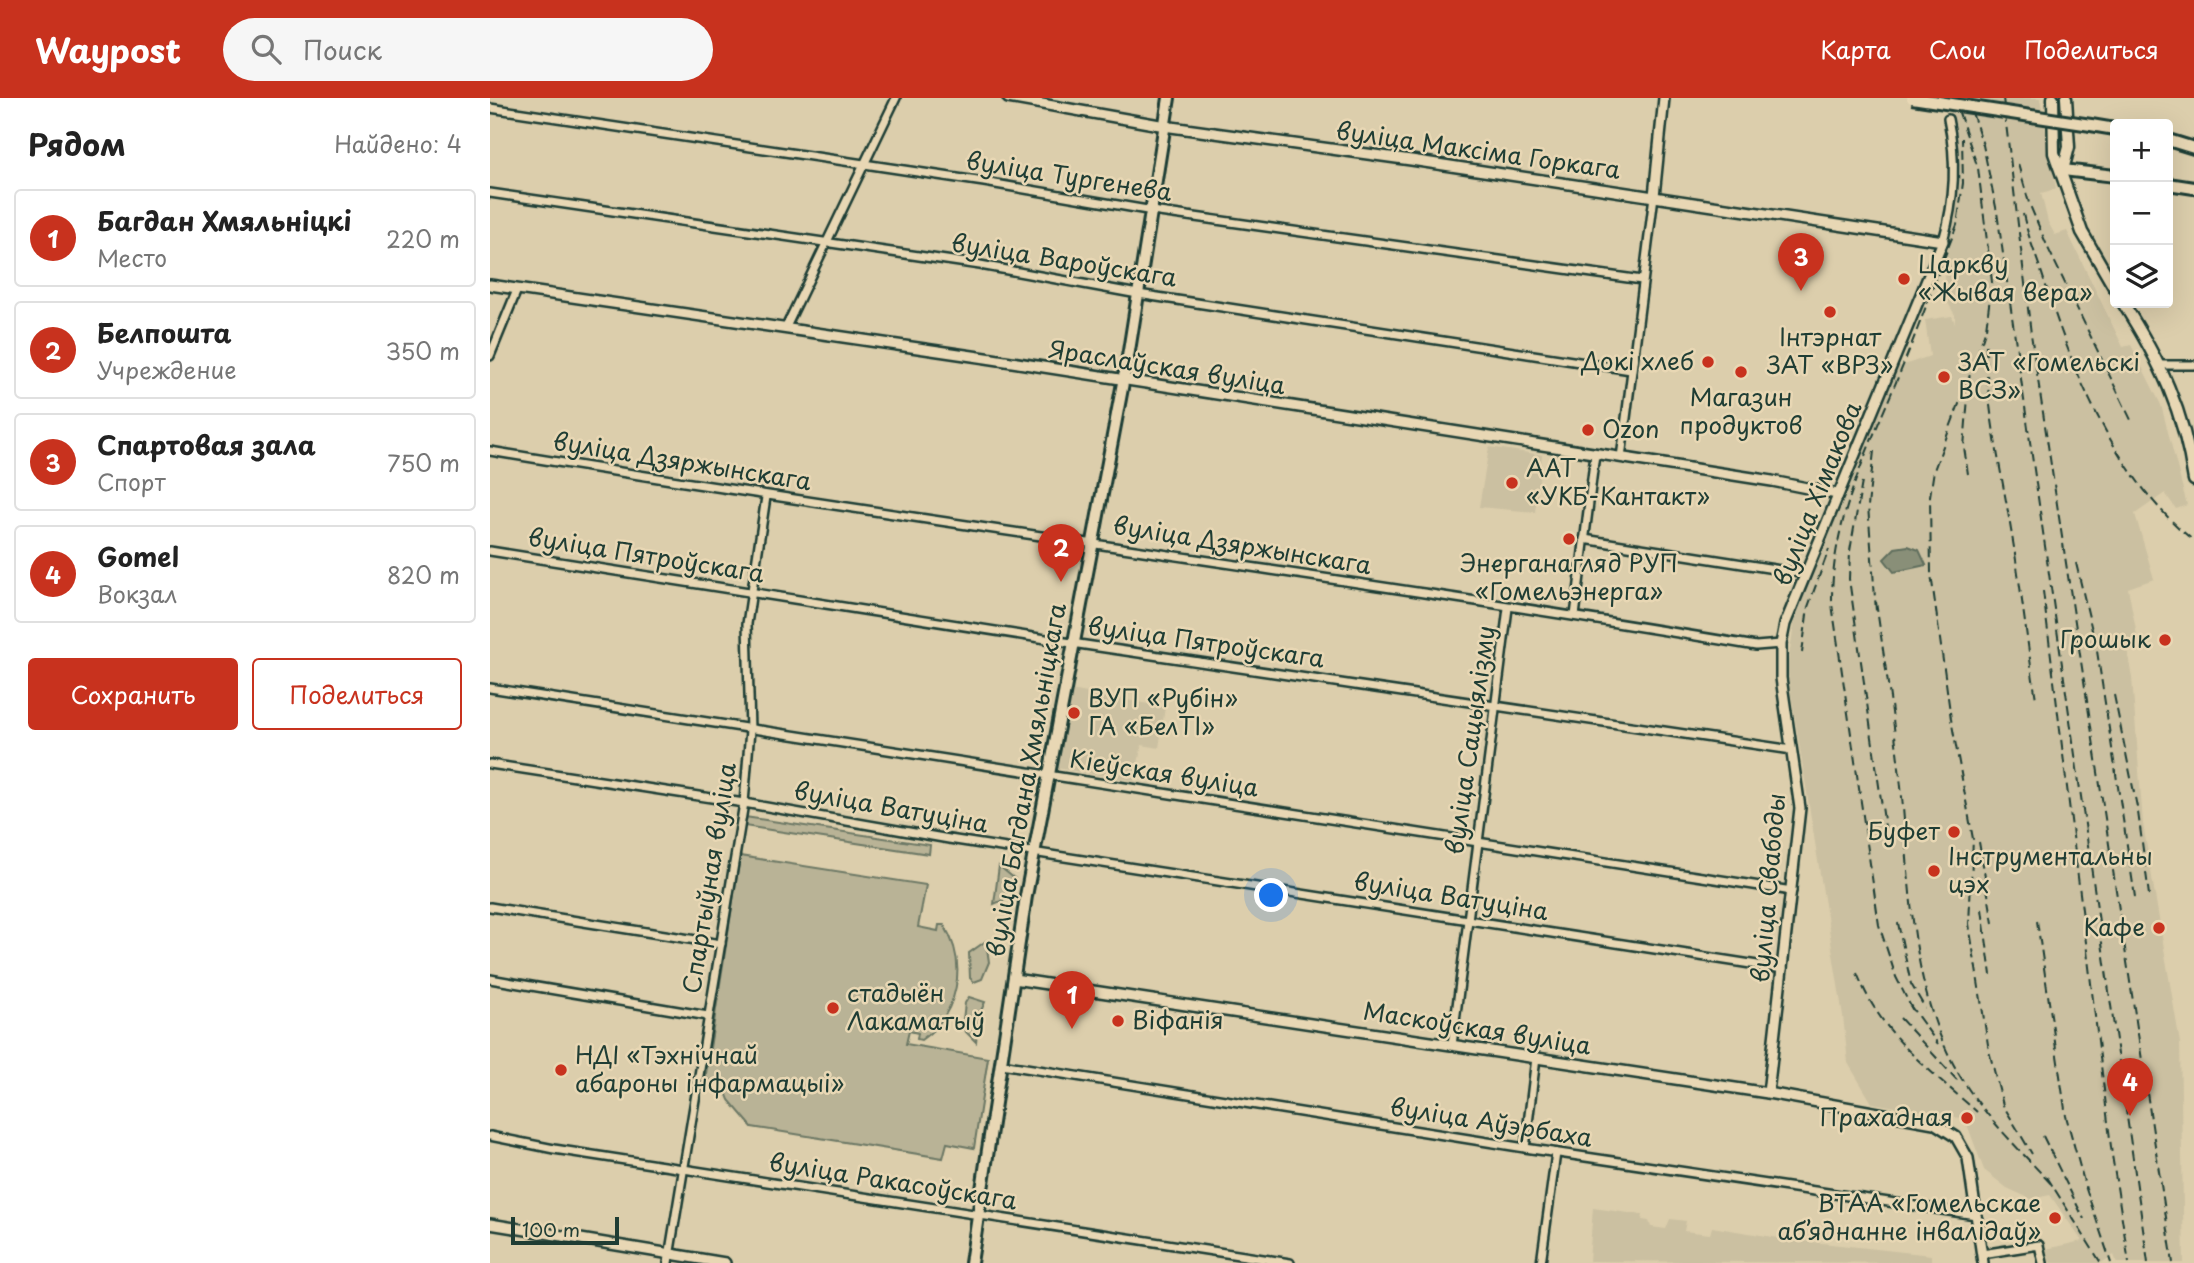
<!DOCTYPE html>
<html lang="ru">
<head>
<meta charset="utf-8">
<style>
	body { margin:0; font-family:"Playpen Sans",sans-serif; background:#f6f6f6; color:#222 }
	.controls { position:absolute; right:21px; top:21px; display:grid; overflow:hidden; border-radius:7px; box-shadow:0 7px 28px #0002 }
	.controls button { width:63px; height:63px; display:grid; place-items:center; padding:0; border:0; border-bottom:2px solid #e0e0e0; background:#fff; color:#222; font:35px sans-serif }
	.scale { position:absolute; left:21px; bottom:18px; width:108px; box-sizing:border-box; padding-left:7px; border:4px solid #1f3d34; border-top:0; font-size:19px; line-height:24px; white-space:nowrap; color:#1f3d34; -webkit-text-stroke:5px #e8d7b4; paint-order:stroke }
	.you { position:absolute; left:782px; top:798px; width:24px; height:24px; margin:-18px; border:5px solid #fff; border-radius:50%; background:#1a73e8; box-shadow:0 0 0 10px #1a73e833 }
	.badge { display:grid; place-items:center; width:46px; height:46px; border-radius:50%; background:#c8321e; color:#fff; font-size:23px; font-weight:700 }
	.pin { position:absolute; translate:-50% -58px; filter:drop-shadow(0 2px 4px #0008) }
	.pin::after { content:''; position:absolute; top:37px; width:24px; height:21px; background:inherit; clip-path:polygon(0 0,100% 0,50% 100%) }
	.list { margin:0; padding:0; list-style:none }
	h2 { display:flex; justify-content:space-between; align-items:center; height:91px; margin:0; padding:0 28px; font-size:30px }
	h2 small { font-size:23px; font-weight:400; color:#767676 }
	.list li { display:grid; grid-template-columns:46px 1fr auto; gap:21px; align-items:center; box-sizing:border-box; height:98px; margin:0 14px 14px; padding:0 14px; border:2px solid #e0e0e0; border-radius:7px }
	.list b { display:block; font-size:26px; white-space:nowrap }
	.list p { margin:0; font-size:23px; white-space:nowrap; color:#767676 }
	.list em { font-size:23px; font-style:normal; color:#767676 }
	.actions { display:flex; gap:14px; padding:21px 28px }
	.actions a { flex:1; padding:16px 0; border:2px solid #c8321e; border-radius:7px; text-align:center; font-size:24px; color:#c8321e }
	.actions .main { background:#c8321e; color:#fff }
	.icon { flex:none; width:38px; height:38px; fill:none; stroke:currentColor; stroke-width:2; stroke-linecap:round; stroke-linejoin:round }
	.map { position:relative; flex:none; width:1704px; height:1165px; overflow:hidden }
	header { display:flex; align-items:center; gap:42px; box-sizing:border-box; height:98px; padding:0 35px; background:#c8321e; color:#fff }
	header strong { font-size:33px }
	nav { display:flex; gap:38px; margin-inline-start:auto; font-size:24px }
	.search { width:490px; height:63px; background:#f6f6f6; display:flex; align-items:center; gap:18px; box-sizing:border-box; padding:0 24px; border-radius:38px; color:#767676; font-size:26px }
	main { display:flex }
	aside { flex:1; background:#fff }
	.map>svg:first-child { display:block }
</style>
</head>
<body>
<header>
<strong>Waypost</strong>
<div class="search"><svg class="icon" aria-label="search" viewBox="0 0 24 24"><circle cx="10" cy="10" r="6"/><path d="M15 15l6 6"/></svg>Поиск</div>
<nav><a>Карта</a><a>Слои</a><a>Поделиться</a></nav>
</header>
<main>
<aside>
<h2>Рядом<small>Найдено: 4</small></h2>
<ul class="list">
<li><span class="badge">1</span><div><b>Багдан Хмяльніцкі</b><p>Место</p></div><em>220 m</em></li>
<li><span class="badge">2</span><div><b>Белпошта</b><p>Учреждение</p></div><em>350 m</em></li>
<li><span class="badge">3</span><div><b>Спартовая зала</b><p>Спорт</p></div><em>750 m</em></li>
<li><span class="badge">4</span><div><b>Gomel</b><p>Вокзал</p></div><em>820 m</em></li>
</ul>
<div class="actions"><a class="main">Сохранить</a><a>Поделиться</a></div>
</aside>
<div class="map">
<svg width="1704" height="1165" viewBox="0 0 1704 1165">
	<rect width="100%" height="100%" fill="#dcceac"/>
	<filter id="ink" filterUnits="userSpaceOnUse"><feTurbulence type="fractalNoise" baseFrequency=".0143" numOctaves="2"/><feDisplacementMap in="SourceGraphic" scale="14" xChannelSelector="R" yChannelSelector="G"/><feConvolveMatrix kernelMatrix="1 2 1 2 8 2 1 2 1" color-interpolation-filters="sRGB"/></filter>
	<g filter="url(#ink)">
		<g fill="#cbc0a1">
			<polygon points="1458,0 1550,0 1566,91 1551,95 1558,124 1565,137 1577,133 1633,249 1641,247 1671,307 1697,407 1686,411 1675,395 1645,416 1664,481 1638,490 1648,543 1636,545 1642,580 1653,726 1690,945 1694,1165 1627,1165 1624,1157 1611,1165 1560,1165 1556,1151 1592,1143 1560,1097 1541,1101 1517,1090 1494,1072 1475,1021 1382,1005 1358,965 1353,918 1297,571 1305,520 1408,269 1440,258 1435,222 1462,218 1465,225 1465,217 1458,205 1454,170 1448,167 1463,127 1466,105 1467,41"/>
			<polygon points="999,349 1052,357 1045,414 989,409"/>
			<polygon points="581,592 675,609 669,650 652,647 644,683 567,670"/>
			<polygon points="1103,1110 1153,1117 1152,1122 1159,1123 1161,1129 1176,1131 1180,1121 1196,1123 1194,1133 1220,1136 1222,1129 1295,1141 1441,1157 1441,1165 1099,1163"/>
		</g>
		<g fill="#b9b396" stroke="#6c7865" stroke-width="2">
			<polygon points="255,719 440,747 439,756 254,728"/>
			<path d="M250,758L436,787L428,829L448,833L449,827H454C478,866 469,916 431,942L427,941L428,935L419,933L416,946L498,960L484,1050L457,1045L453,1060L262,1029L239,1002L232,984L215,982Z"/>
			<polygon points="509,768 525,781 523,798 504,806"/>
			<polygon points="496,843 499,864 492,881 484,884 480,880 479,855"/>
			<polygon points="479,899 495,904 489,917 486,944 472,930 475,905"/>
		</g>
		<polygon fill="#898f78" stroke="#5f6e5d" stroke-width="2" points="1418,448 1429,452 1436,467 1404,474 1394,461 1405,450"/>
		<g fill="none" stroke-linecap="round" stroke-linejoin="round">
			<g stroke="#1f3d34" stroke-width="12">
				<g id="minor">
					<polyline points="0,10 494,84 669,114 1152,182"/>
					<polyline points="0,95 490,167 648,196 1141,272"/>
					<path d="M1453,143C1465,102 1467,63 1458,21"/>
					<polyline points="296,229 406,0"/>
					<polyline points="0,258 27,192"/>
					<polyline points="1671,267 1704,267"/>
					<path d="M0,353C421,423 845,477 1266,548L1291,546"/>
					<polyline points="1131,360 1164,98"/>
					<polyline points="1094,441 1316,476"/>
					<polyline points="0,453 575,544 1302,652"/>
					<polyline points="1085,518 1105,356"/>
					<polyline points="0,590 1302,793"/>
					<polyline points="0,666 254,705 459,741 1293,871"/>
					<polyline points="0,809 231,846"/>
					<polyline points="0,881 218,918"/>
					<polyline points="962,947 1018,510"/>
					<polyline points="511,966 1035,1050 1486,1117"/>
					<polyline points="0,1038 64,1051 800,1165"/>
					<polyline points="1035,1050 1046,960"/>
					<polyline points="1492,1156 1549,1147 1553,1165"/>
					<polyline points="178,1165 254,705 260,632 257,526 276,399"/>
					<polyline points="1051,1165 1066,1055"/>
				</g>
			</g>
			<g stroke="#1f3d34" stroke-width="14">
				<g id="tertiary">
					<polyline points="518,0 681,29 921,62 1453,143 1295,526 1291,546 1291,580 1310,710 1278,995"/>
					<polyline points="1164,98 1174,0"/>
					<polyline points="0,187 496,260 1282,383 1347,396"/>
					<polyline points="524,881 1278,995 1444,1025 1466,1039 1478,1060 1493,1165"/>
					<polyline points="0,1126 235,1165"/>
				</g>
			</g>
			<g stroke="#1f3d34" stroke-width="15">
				<g id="secondary">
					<polyline points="1563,0 1564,55 1592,134 1625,191"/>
					<polyline points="1573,72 1579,49 1576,0"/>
					<path d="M1633,205C1670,263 1694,313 1704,382"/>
				</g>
			</g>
			<g stroke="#1f3d34" stroke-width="16">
				<g id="primary">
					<polyline points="1601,27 1625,31"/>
					<polyline points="1678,42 1704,50"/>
					<polyline points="1573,72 1625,78"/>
					<polyline points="1678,86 1704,90"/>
					<polyline points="481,1165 536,798 639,253 679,0"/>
				</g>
			</g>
			<use href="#minor" stroke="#e8d7b4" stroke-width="7"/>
			<use href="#tertiary" stroke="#e8d7b4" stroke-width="9"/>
			<use href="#secondary" stroke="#e8d7b4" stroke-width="10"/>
			<use href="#primary" stroke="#e8d7b4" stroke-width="10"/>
			<g stroke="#1f3d34" stroke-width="2" stroke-dasharray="10 5" stroke-linecap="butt">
				<polyline points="1464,0 1488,70 1502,184 1496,230 1486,261 1444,372 1440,398 1441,476 1461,621 1483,741 1479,826 1499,953 1513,1007 1542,1056"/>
				<polyline points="1477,0 1493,47 1507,114 1658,1165"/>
				<polyline points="1513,0 1541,236 1683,1165"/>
				<polyline points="1528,66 1539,105 1558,150 1641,322"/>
				<path d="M1533,116C1538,139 1547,160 1554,182C1583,275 1626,380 1704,443"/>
				<path d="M1496,247C1496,310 1511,370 1521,432C1531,488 1537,545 1546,601"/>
				<polyline points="1384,353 1378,408 1386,513"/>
				<polyline points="1478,376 1474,349 1478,299"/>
				<polyline points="1372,384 1360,453 1359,481 1396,736"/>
				<polyline points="1586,465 1607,553 1645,799"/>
				<polyline points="1553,493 1622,1057 1639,1165"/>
				<path d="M1386,504C1396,573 1407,641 1413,710C1421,801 1422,897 1470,978C1495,1019 1531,1053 1563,1088"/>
				<polyline points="1312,555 1318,509 1339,451"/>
				<polyline points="1624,597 1648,714 1659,797"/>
				<polyline points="1489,744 1503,825"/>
				<polyline points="1492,811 1501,877"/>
				<polyline points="1547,823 1576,1018 1596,1091 1621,1165"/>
				<polyline points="1408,825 1421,886 1435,910"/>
				<path d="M1367,875C1392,939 1437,969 1487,1014"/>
				<polyline points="1419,906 1448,946"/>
				<path d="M1423,913L1406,879L1389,827L1342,506C1341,423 1378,352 1409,277C1430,227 1447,177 1467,127L1473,85L1472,40"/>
				<polyline points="1410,920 1467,982"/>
				<polyline points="1553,1038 1594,1121"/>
				<polyline points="1557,1079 1611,1165"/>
			</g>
			<g stroke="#1f3d34" stroke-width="16" stroke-linecap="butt">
				<polyline id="primary-bridge" points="1422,0 1601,27"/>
			</g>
			<use href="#primary-bridge" stroke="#e8d7b4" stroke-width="10"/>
		</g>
	</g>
	<g fill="#c8321e" stroke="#e8d7b4" stroke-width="2.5">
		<circle cx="1414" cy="181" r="7"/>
		<circle cx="1340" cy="214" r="7"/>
		<circle cx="1218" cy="264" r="7"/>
		<circle cx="1251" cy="274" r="7"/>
		<circle cx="1454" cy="279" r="7"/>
		<circle cx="1098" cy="332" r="7"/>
		<circle cx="1022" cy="385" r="7"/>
		<circle cx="1079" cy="441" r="7"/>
		<circle cx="1675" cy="542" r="7"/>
		<circle cx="584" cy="615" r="7"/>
		<circle cx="1464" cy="734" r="7"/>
		<circle cx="1444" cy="773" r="7"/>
		<circle cx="1669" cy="830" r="7"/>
		<circle cx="343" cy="910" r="7"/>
		<circle cx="628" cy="923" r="7"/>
		<circle cx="71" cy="972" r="7"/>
		<circle cx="1477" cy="1020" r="7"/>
		<circle cx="1565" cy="1120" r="7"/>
	</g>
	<g text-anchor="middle" stroke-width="5" stroke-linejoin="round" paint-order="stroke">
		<g font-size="24" fill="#1f3d34" stroke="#e8d7b4">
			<text transform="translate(988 53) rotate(8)" y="8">вуліца Максіма Горкага</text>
			<text transform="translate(579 79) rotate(9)" y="8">вуліца Тургенева</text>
			<text transform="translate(574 163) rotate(9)" y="8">вуліца Вароўскага</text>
			<text transform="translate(677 270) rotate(9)" y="8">Яраслаўская вуліца</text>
			<text transform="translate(192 364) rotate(9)" y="8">вуліца Дзяржынскага</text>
			<text transform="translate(1328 396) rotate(-68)" y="8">вуліца Хімакова</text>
			<text transform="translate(752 448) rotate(9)" y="8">вуліца Дзяржынскага</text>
			<text transform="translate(156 458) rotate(9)" y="8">вуліца Пятроўскага</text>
			<text transform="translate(716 545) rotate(8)" y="8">вуліца Пятроўскага</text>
			<text transform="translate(981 642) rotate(-82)" y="8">вуліца Сацыялізму</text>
			<text transform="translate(674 676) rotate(9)" y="8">Кіеўская вуліца</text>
			<text transform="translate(537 682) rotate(-80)" y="8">вуліца Багдана Хмяльніцкага</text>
			<text transform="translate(401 710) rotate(10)" y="8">вуліца Ватуціна</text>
			<text transform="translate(220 780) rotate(-81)" y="8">Спартыўная вуліца</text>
			<text transform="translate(1279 790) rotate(-85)" y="8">вуліца Свабоды</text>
			<text transform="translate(961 799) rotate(9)" y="8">вуліца Ватуціна</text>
			<text transform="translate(987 931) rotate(9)" y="8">Маскоўская вуліца</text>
			<text transform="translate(1001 1025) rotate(9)" y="8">вуліца Аўэрбаха</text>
			<text transform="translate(403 1084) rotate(9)" y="8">вуліца Ракасоўскага</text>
		</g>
		<g font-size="24" fill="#1f3d34" stroke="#e8d7b4" text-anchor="start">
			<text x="1428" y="175">Царкву<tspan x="1428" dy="28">«Жывая вера»</tspan></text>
			<text x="1340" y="248" text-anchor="middle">Інтэрнат<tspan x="1340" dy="28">ЗАТ «ВРЗ»</tspan></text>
			<text x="1204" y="272" text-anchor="end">Докі хлеб</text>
			<text x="1468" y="273">ЗАТ «Гомельскі<tspan x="1468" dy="28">ВСЗ»</tspan></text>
			<text x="1251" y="308" text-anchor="middle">Магазин<tspan x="1251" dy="28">продуктов</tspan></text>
			<text x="1112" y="340">Ozon</text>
			<text x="1036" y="379">ААТ<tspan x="1036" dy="28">«УКБ-Кантакт»</tspan></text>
			<text x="1079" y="474" text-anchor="middle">Энерганагляд РУП<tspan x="1079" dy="28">«Гомельэнерга»</tspan></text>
			<text x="1661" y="550" text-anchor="end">Грошык</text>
			<text x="598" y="609">ВУП «Рубін»<tspan x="598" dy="28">ГА «БелТІ»</tspan></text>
			<text x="1450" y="742" text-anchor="end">Буфет</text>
			<text x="1458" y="767">Інструментальны<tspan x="1458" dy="28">цэх</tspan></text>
			<text x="1655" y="838" text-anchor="end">Кафе</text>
			<text x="357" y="904">стадыён<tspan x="357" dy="28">Лакаматыў</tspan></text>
			<text x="642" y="931">Віфанія</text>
			<text x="85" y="966">НДІ «Тэхнічнай<tspan x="85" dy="28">абароны інфармацыі»</tspan></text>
			<text x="1463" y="1028" text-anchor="end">Прахадная</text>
			<text x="1551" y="1114" text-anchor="end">ВТАА «Гомельскае<tspan x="1551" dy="28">абʼяднанне інвалідаў»</tspan></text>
		</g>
	</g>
</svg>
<div class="controls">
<button>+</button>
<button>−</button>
<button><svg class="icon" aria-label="layers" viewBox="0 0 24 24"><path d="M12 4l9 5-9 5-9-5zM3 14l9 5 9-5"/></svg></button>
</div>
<div class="scale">100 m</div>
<div class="you"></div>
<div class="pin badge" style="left:582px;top:931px">1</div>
<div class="pin badge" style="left:571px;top:484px">2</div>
<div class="pin badge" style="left:1311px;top:193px">3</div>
<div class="pin badge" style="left:1640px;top:1018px">4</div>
</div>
</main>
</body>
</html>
